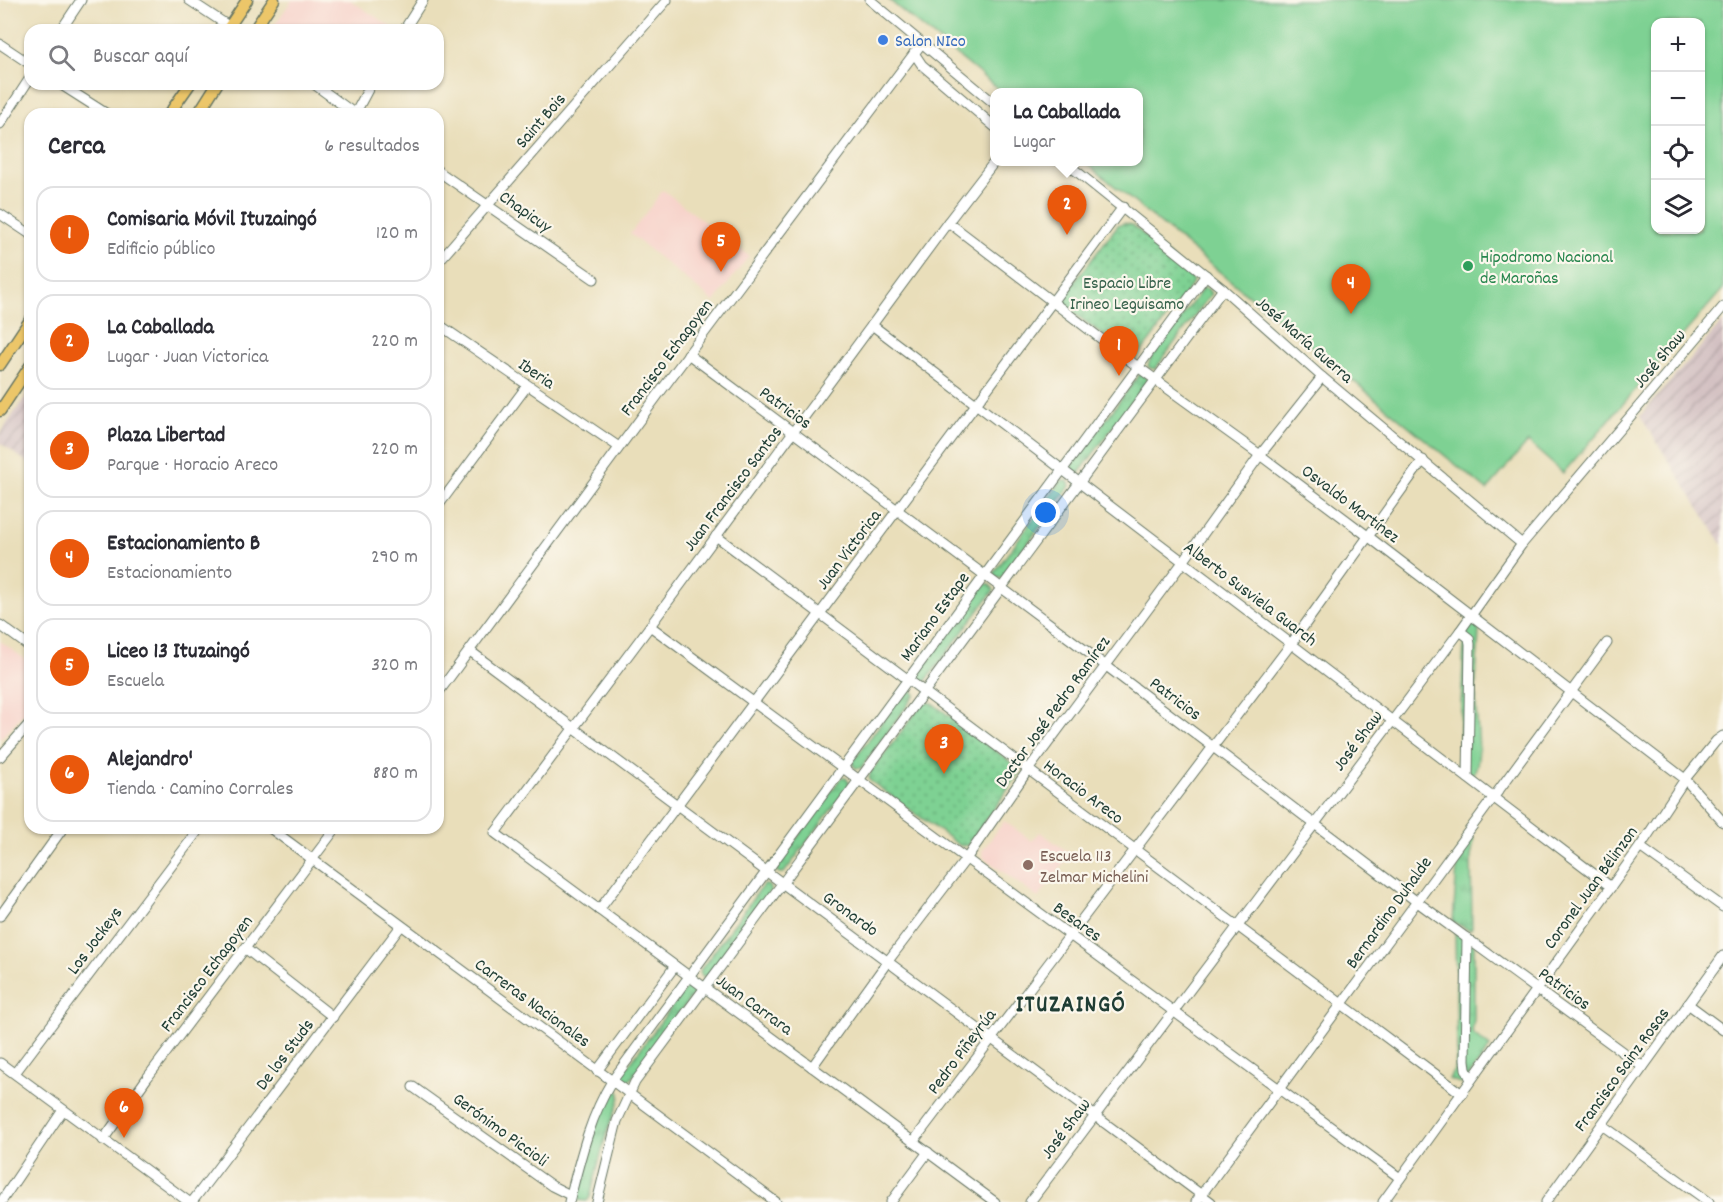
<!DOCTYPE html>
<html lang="es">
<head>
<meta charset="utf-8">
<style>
	body { margin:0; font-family:Dekko,sans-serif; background:#f2f2f3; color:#2b2b33 }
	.controls { position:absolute; right:18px; top:18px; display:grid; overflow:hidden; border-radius:12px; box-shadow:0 2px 4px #0004 }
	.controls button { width:54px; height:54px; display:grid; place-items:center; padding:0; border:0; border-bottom:2px solid #e1e1e2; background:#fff; color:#2b2b33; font:30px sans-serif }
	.you { position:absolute; left:1046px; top:513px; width:21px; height:21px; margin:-15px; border:4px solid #fff; border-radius:50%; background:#1a73e8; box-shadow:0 0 0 9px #1a73e833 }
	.badge { display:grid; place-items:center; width:39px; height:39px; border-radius:50%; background:#ea580c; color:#fff; font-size:20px; font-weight:700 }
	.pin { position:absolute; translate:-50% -50px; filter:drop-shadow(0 2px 3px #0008) }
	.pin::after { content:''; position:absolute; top:32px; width:21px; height:18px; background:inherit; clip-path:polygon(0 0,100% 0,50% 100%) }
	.popup { position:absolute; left:990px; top:88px; width:153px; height:78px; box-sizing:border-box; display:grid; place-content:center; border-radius:12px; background:#fff; filter:drop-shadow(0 2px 4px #0005); font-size:20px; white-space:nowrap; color:#7c7c81 }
	.popup b { font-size:22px; color:#2b2b33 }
	.popup::after { content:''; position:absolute; left:50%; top:100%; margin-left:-12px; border:12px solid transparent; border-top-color:#fff }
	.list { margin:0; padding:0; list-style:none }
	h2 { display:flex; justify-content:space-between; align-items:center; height:78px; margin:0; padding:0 24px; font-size:26px }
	h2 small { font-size:20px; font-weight:400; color:#7c7c81 }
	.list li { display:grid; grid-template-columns:39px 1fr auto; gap:18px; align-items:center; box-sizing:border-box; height:96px; margin:0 12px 12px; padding:0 12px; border:2px solid #e1e1e2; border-radius:18px }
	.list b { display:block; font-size:22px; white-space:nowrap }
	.list p { margin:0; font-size:20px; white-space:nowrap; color:#7c7c81 }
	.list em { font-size:20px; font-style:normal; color:#7c7c81 }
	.icon { flex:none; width:33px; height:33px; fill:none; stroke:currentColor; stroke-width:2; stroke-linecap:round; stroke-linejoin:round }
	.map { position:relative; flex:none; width:1723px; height:1202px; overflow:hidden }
	.search { position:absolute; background:#fff; box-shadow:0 2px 4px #0004; left:24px; top:24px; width:420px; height:66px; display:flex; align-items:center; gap:15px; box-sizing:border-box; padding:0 21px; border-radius:18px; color:#7c7c81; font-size:22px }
	.panel { position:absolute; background:#fff; box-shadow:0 2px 4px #0004; left:24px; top:108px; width:420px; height:726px; border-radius:18px }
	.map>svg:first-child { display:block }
</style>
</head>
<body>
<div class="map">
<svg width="1723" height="1202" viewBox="0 0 1723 1202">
	<defs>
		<pattern id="industrial-furrows" width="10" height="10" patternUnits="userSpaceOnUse" patternTransform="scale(1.5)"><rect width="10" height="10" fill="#d2bfc1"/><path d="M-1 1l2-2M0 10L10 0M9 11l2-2" fill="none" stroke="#aa9c9e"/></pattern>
		<pattern id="grass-tufts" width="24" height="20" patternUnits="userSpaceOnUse" patternTransform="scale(1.5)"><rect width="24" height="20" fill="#7ed193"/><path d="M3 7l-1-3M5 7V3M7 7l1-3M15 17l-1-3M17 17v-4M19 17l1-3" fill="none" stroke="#67ab79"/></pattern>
		<pattern id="park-dots" width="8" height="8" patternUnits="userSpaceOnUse" patternTransform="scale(1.5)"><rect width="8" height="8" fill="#7ed193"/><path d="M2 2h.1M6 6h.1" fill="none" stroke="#67ab79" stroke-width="1.8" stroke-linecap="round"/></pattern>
	</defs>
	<rect width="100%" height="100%" fill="#fbf7ec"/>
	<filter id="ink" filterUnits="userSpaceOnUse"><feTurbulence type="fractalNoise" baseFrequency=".0167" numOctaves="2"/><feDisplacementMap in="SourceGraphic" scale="12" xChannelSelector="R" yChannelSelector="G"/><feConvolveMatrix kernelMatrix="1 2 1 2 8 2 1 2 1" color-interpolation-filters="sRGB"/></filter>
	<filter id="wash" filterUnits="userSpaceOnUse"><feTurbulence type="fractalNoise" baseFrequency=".008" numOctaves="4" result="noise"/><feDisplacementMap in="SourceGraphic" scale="24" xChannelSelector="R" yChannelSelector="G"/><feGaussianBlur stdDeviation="1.35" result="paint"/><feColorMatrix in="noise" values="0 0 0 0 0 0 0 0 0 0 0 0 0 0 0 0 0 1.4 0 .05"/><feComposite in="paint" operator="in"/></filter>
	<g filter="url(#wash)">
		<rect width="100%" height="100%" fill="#e9deba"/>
		<g fill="#f7d1c9">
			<polygon points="292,0 350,0 393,28 391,30 271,30"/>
			<polygon points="663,190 749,256 714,302 630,234"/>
			<polygon points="0,641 30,663 30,706 0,739"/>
			<polygon points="1004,821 1032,841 1040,832 1071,854 1038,898 983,857 982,851"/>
		</g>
		<g fill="url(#industrial-furrows)">
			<polygon points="1723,321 1723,545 1640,416"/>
			<polygon points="30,390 30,464 0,443 0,434"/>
		</g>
		<g fill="url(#grass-tufts)" stroke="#4e8764" stroke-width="1.5">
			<polygon points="1203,288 1208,289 1211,294 1155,369 1150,368 1148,366 1150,360"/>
			<polygon points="1139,375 1144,375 1147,381 1079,473 1073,473 1071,470 1072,465"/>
			<polygon points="1062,480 1068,481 1070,486 1002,578 996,578 994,575 995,571"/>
			<polygon points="985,584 990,584 994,590 925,682 919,682 917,676"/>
			<path d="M1474,622L1479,624C1479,641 1477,659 1476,676C1476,687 1476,698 1476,709C1477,728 1483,759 1473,775L1458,768L1464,643L1458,638L1469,624Z"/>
			<polygon points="906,689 912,690 915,695 861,768 856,768 853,765 854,760"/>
			<polygon points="841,778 846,778 850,784 784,873 779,873 776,870 777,865"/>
			<polygon points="1470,836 1474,840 1471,857 1472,927 1470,930 1453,922 1458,853"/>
			<polygon points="763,885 768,885 771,891 708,976 702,976 700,973 701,969"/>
			<polygon points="1455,932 1474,945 1474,1019 1472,1033 1490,1047 1465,1082 1460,1083 1449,1079 1454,1070 1457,1055"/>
			<polygon points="688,985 694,986 695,988 694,993 631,1079 624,1081 621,1075"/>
			<path d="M614,1091H618L620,1093C620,1106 612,1117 608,1129C601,1151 596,1174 590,1197L587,1201L577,1200L576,1194C581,1173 597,1101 614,1091Z"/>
		</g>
		<g fill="url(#park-dots)" stroke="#4e8764" stroke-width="1.5">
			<polygon points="1124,223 1132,225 1190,274 1193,280 1191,286 1136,359 1134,359 1065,306 1063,302 1064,296 1118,225"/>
			<polygon points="924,702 932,703 1020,769 1019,774 968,845 962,846 959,845 869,780 870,773"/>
		</g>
		<path fill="#7ed193" stroke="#4e8764" stroke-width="1.5" fill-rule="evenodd" d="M889,0H1723V289L1563,473L1528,442L1487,490L1085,162H1139V92H1002ZM1656,22H1700V230H1656Z"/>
	</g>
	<g filter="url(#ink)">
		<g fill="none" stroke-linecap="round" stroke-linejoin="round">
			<g stroke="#667563" stroke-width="11">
				<g id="minor">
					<polyline points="189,0 230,27"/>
					<polyline points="870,0 995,104"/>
					<polyline points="61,30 81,0"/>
					<polyline points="404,30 423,0"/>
					<polyline points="0,44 30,64"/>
					<polyline points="914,53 922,65 995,127"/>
					<polyline points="60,84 107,114"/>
					<polyline points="314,84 355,114"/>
					<polyline points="355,114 371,84"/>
					<polyline points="0,124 30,78"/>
					<polyline points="1065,162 1223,289 1322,377 1522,544"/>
					<polyline points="438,171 594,279"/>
					<polyline points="0,214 30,234"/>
					<polyline points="948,222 1138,367 1260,455 1369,537 1685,779 1723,822"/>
					<polyline points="438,262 667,0"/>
					<polyline points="438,324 619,447"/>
					<polyline points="872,325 1611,887"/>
					<polyline points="688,354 1105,665 1416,901 1643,1067"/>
					<polyline points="438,506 527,386"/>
					<polyline points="716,536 1462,1094"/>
					<polyline points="0,625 30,647"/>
					<polyline points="650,626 1400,1178"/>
					<polyline points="1460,631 1469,638 1470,644 1468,778"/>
					<polyline points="470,651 1211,1202"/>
					<polyline points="438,693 672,376 922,43"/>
					<polyline points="0,757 30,723"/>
					<polyline points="270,828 776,1202"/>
					<polyline points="1640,847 1723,907"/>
					<polyline points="599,910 1123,207"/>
					<polyline points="0,916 63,828"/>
					<polyline points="1467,938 1465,1060 1466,1069 1471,1080"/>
					<polyline points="246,949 333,1017"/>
					<polyline points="1688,1004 1723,1030"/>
					<polyline points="0,1063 189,1202"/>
					<polyline points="812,1067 888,961 966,859 1028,770 1183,562 1260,455 1322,377"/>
					<polyline points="597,1071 675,966"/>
					<polyline points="15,1073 200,828"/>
					<polyline points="413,1087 552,1186 570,1195"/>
					<polyline points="1602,1125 1709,1202"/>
					<polyline points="103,1140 147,1078 336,828"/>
					<polyline points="913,1142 1291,644 1423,460"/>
					<polyline points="1,1202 63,1110"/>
					<polyline points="192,1202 401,926"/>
					<path d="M569,1202C580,1160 589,1119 612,1081L1206,275"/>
					<polyline points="597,1202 617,1121 635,1082 1223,289"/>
					<polyline points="891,1202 928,1152"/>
					<polyline points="995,1202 495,833 650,626 948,222 995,161"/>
					<polyline points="1030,1202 1460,631 1522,544 1723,307"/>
					<path d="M1196,1202C1334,1016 1469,829 1607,643"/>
					<polyline points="1383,1202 1640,847 1685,779 1716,741 1723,736"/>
					<polyline points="1546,1202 1723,956"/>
				</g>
			</g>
			<g stroke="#667563" stroke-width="13">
				<g id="major">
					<polyline points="227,30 247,0"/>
					<polyline points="254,30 274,0"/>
					<polyline points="169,114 190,84"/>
					<polyline points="198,114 217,84"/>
					<polyline points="0,365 30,320"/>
					<polyline points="0,411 30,366"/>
				</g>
			</g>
			<use href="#minor" stroke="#fff" stroke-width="9"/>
			<use href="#major" stroke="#ecc669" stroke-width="10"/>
		</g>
	</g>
	<circle fill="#3f7fe0" stroke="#fbf7ec" stroke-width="2" cx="883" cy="40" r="6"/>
	<circle fill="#2e9e5b" stroke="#fbf7ec" stroke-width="2" cx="1468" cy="266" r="6"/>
	<circle fill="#8d6e63" stroke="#fbf7ec" stroke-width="2" cx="1028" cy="865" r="6"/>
	<g text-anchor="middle" stroke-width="4.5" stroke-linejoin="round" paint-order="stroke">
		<g font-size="18" fill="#366cbe" stroke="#fbf7ec" text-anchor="start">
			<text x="895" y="46">Salon NIco</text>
		</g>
		<g font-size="18" fill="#1f3d34" stroke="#fbf7ec">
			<text transform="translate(540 120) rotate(-49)" y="6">Saint Bois</text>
			<text transform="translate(526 211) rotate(35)" y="6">Chapicuy</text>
			<text transform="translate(1305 339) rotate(41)" y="6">José María Guerra</text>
			<text transform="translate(666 357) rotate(-53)" y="6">Francisco Echagoyen</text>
			<text transform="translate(1659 358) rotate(-50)" y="6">José Shaw</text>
			<text transform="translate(537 373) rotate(34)" y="6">Iberia</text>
			<text transform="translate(786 407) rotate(36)" y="6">Patricios</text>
			<text transform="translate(732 488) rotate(-53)" y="6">Juan Francisco Santos</text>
			<text transform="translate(1351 503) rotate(37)" y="6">Osvaldo Martínez</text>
			<text transform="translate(848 549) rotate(-53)" y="6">Juan Victorica</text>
			<text transform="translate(1251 593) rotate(37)" y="6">Alberto Susviela Guarch</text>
			<text transform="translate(934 616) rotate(-54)" y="6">Mariano Estape</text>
			<text transform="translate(1176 698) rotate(37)" y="6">Patricios</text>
			<text transform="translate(1052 711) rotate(-54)" y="6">Doctor José Pedro Ramírez</text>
			<text transform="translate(1357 740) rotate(-53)" y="6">José Shaw</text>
			<text transform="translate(1084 791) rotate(37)" y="6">Horacio Areco</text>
			<text transform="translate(1590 887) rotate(-54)" y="6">Coronel Juan Bélinzon</text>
			<text transform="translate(1388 912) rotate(-54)" y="6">Bernardino Duhalde</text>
			<text transform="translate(851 913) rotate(36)" y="6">Gronardo</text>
			<text transform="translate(1078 921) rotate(36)" y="6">Besares</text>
			<text transform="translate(94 940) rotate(-53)" y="6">Los Jockeys</text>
			<text transform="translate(206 973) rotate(-53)" y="6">Francisco Echagoyen</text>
			<text transform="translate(1565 988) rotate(36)" y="6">Patricios</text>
			<text transform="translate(533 1002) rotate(36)" y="6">Carreras Nacionales</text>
			<text transform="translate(755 1004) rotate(36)" y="6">Juan Carrara</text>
			<text transform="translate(961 1051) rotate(-53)" y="6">Pedro Piñeyrúa</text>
			<text transform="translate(284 1054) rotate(-53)" y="6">De los Studs</text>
			<text transform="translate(1621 1069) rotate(-54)" y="6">Francisco Sainz Rosas</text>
			<text transform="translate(1065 1128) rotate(-53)" y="6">José Shaw</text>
			<text transform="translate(501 1129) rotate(36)" y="6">Gerónimo Piccioli</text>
		</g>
		<g font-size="18" fill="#27864d" stroke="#fbf7ec" text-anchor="start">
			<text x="1480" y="262">Hipodromo Nacional<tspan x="1480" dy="21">de Maroñas</tspan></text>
		</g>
		<g font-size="18" fill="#37624c" stroke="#fbf7ec">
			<text x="1127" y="288">Espacio Libre<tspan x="1127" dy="21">Irineo Leguisamo</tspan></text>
		</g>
		<g font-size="18" fill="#785e54" stroke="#fbf7ec" text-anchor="start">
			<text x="1040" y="861">Escuela 113<tspan x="1040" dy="21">Zelmar Michelini</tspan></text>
		</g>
		<g font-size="24" font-weight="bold" letter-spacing="1.5" fill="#1f3d34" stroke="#fbf7ec">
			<text x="1071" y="1011">ITUZAINGÓ</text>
		</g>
	</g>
</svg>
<div class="controls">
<button>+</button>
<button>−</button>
<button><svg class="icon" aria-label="locate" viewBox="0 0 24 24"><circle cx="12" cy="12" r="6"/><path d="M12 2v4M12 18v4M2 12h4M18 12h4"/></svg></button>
<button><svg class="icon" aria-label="layers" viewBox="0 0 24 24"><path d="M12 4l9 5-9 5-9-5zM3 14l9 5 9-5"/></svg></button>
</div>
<div class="you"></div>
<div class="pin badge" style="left:1119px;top:376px">1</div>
<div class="pin badge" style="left:1067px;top:235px">2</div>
<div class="popup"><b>La Caballada</b>Lugar</div>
<div class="pin badge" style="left:944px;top:774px">3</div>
<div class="pin badge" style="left:1351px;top:314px">4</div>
<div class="pin badge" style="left:721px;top:272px">5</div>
<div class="pin badge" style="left:124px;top:1138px">6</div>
<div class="search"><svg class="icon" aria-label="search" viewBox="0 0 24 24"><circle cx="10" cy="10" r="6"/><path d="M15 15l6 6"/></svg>Buscar aquí</div>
<section class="panel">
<h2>Cerca<small>6 resultados</small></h2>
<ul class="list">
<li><span class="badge">1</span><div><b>Comisaria Móvil Ituzaingó</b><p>Edificio público</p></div><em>120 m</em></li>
<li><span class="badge">2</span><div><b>La Caballada</b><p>Lugar · Juan Victorica</p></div><em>220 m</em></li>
<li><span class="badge">3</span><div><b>Plaza Libertad</b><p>Parque · Horacio Areco</p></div><em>220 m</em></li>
<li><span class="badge">4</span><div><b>Estacionamiento B</b><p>Estacionamiento</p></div><em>290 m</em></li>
<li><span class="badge">5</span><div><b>Liceo 13 Ituzaingó</b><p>Escuela</p></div><em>320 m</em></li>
<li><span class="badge">6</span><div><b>Alejandro'</b><p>Tienda · Camino Corrales</p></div><em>880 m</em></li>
</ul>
</section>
</div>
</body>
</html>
